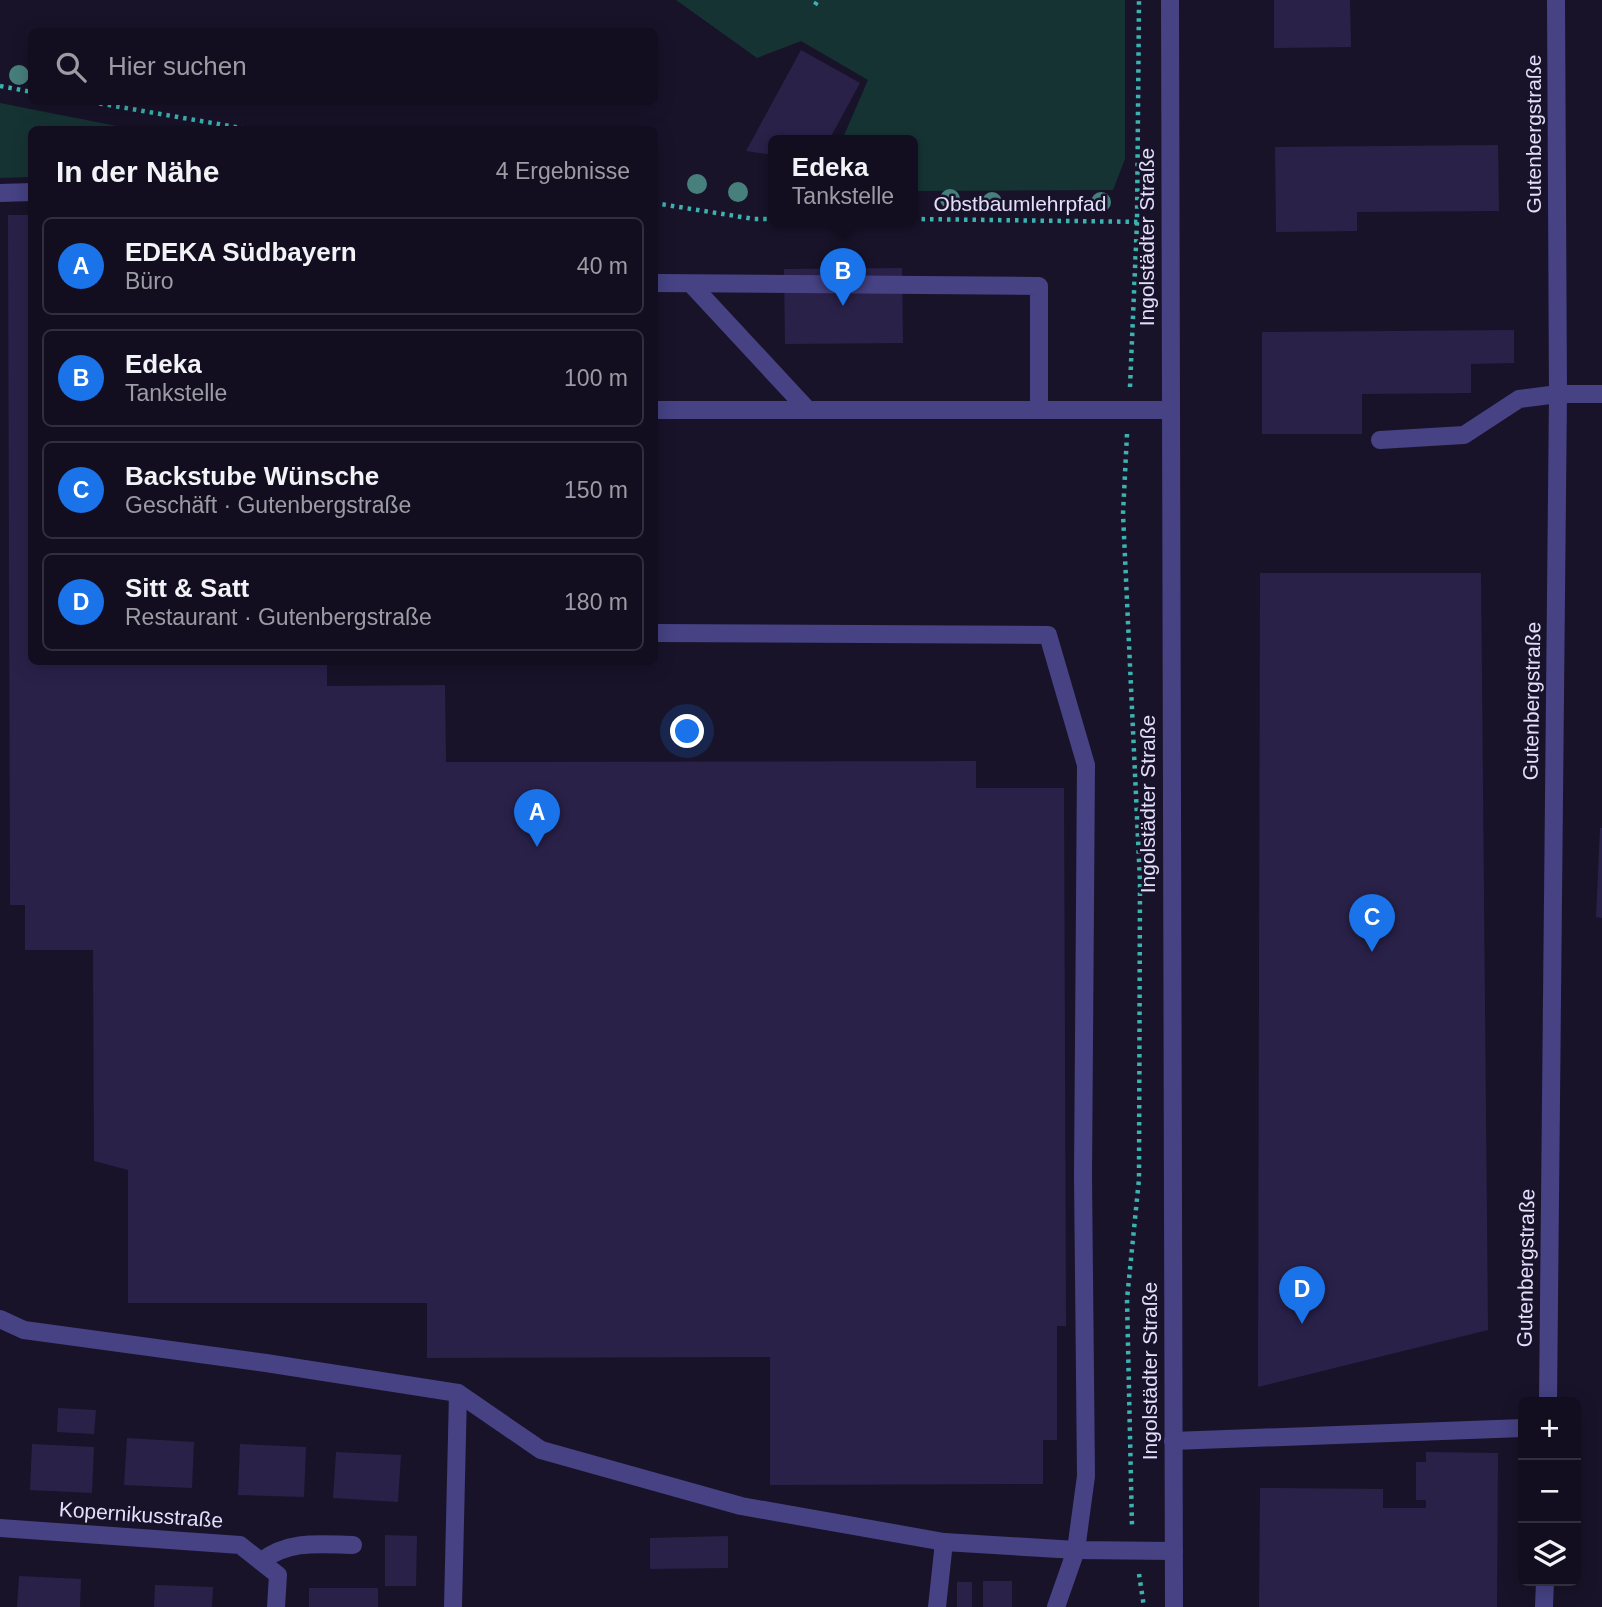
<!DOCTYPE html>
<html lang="de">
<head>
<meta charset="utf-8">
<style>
	body { margin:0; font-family:Arial,sans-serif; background:#1b1728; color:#f1f3f6 }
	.controls { position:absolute; right:21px; bottom:21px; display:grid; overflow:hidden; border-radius:10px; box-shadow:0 4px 18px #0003 }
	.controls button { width:63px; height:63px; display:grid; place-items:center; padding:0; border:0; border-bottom:2px solid #312e3d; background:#120e1f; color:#f1f3f6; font:35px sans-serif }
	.you { position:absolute; left:688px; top:732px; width:24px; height:24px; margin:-18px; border:5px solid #fff; border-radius:50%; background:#1a73e8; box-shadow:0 0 0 10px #1a73e833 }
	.badge { display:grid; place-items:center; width:46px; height:46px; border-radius:50%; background:#1a73e8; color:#fff; font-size:23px; font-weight:700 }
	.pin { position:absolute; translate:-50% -58px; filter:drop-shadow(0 2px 4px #0008) }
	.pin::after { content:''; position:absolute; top:37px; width:24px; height:21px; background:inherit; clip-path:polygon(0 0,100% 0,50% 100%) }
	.popup { position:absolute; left:768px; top:135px; width:150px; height:91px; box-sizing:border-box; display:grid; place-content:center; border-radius:10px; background:#120e1f; filter:drop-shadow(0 2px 5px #0005); font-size:23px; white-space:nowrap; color:#9c9ca4 }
	.popup b { font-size:26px; color:#f1f3f6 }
	.popup::after { content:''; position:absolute; left:50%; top:100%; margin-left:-14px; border:14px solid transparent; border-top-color:#120e1f }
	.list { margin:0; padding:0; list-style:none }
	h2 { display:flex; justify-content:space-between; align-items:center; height:91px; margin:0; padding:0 28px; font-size:30px }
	h2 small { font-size:23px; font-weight:400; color:#9c9ca4 }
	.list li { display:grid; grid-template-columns:46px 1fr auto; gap:21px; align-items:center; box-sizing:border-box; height:98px; margin:0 14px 14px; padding:0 14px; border:2px solid #312e3d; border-radius:10px }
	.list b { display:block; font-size:26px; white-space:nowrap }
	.list p { margin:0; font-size:23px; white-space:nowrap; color:#9c9ca4 }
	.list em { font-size:23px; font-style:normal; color:#9c9ca4 }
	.icon { flex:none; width:38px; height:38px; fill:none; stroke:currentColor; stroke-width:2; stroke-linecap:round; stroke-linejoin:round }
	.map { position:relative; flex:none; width:1602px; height:1607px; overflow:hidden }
	.search { position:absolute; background:#120e1f; box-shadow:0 4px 18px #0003; left:28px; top:28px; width:630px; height:77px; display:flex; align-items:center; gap:18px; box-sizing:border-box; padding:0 24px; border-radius:10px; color:#9c9ca4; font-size:26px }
	.panel { position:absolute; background:#120e1f; box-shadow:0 4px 18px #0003; left:28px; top:126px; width:630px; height:539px; border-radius:10px }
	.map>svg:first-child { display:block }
</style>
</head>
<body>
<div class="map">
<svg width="1602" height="1607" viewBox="0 0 1602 1607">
	<rect width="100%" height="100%" fill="#181329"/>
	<g fill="#163333">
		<polygon points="676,0 1125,0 1125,159 1113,190 913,191 913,140 842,140 868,80 801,41 757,58"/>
		<polygon points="0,103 132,129 32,130 31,177 0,178"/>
	</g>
	<g fill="#2a2149">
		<polygon points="1274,0 1350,0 1351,47 1274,48"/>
		<polygon points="801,50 860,83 829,140 773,140 773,155 746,151"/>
		<polygon points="1498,145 1499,211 1357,212 1357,231 1276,232 1275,147"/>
		<polygon points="8,215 32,215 32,662 327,662 327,686 445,685 446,762 976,761 976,788 1064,788 1066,1326 1057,1326 1057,1440 1043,1440 1043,1484 770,1485 770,1357 427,1358 427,1303 128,1303 128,1170 94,1161 93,950 25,950 25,905 10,905"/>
		<polygon points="902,268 903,343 785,344 784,269"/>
		<polygon points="1514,330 1514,363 1471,364 1471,393 1362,394 1362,434 1262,434 1262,332"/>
		<polygon points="1260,573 1481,573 1488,1330 1258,1387"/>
		<polygon points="1600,828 1602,828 1602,918 1596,917"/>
		<polygon points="58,1408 96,1410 94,1434 57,1432"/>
		<polygon points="127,1438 194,1442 192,1488 124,1485"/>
		<polygon points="32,1444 94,1447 92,1493 30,1490"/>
		<polygon points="240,1444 306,1447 304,1497 238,1495"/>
		<polygon points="336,1452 401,1455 398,1502 333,1498"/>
		<polygon points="1426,1452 1498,1453 1497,1607 1259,1607 1260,1488 1383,1489 1383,1508 1426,1508 1426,1500 1416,1500 1416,1462 1426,1462"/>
		<polygon points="385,1535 417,1536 416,1586 385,1586"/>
		<polygon points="728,1536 728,1568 650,1569 650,1538"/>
		<polygon points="19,1576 81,1579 80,1607 17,1607"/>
		<rect x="983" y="1581" width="29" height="26"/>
		<rect x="957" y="1582" width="15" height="25"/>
		<polygon points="155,1585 213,1587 212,1607 154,1607"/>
		<rect x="309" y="1588" width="69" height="19"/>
	</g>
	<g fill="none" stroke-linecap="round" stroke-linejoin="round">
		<g stroke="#3bb3b0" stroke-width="4.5" stroke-dasharray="3.5 5" stroke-linecap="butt">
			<polyline points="815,5 818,0"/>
			<polyline points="0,86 32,92"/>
			<polyline points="91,102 253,130"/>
			<polyline points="654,203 754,219 773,219"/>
			<polyline points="913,219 1147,222"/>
			<polyline points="1130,387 1137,222 1139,0"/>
			<polyline points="1127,434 1123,514 1140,882 1139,1179 1127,1299 1132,1527"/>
			<polyline points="1139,1574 1144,1607"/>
		</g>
		<g stroke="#464284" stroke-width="18">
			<polyline points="1170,0 1174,1607"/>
			<polyline points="0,193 32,192"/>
			<polyline points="654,283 1039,286 1039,410"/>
			<polyline points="691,284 808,410"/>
			<polyline points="654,410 1170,410"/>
			<polyline points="1380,440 1464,435 1519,399 1558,394 1602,394"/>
			<polyline points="654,633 1048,635 1086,765 1083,1176 1086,1476 1076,1550 1056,1607"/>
			<polyline points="0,1319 24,1330 266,1363 458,1393 541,1450 741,1506 944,1542 1076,1550 1174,1551"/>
			<polyline points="1548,1402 1558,394 1556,0"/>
			<polyline points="1173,1441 1523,1428"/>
			<polyline points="0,1528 240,1545 278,1575 276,1607"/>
			<path d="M261,1561C290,1540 318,1544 353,1545"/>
			<polyline points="453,1607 458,1393"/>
			<polyline points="937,1607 944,1542"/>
			<polyline points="1544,1607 1545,1581"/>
		</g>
	</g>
	<g fill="#477f7d">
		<circle cx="19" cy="75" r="10"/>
		<circle cx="697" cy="184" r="10"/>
		<circle cx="738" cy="192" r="10"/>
		<circle cx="950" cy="199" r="10"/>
		<circle cx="992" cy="202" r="10"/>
		<circle cx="1101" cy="202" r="10"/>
	</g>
	<g text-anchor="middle" stroke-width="5" stroke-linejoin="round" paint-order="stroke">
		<g font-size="21" fill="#e2defc" stroke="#181329">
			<text transform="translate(1534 134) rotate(-90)" y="7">Gutenbergstraße</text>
			<text x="1020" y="211">Obstbaumlehrpfad</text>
			<text transform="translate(1147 237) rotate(-90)" y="7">Ingolstädter Straße</text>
			<text transform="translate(1532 701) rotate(-89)" y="7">Gutenbergstraße</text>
			<text transform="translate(1148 804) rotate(-90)" y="7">Ingolstädter Straße</text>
			<text transform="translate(1526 1268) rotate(-89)" y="7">Gutenbergstraße</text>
			<text transform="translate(1150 1371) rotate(-90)" y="7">Ingolstädter Straße</text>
			<text transform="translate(141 1515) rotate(4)" y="7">Kopernikusstraße</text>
		</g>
	</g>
</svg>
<div class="controls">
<button>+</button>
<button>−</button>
<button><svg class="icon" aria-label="layers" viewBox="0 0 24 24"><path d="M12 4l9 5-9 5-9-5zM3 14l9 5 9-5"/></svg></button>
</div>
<div class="you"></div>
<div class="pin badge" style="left:537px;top:847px">A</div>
<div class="pin badge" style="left:843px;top:306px">B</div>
<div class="popup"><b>Edeka</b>Tankstelle</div>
<div class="pin badge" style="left:1372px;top:952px">C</div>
<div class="pin badge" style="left:1302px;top:1324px">D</div>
<div class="search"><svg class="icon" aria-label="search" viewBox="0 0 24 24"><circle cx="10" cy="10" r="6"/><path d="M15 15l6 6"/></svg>Hier suchen</div>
<section class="panel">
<h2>In der Nähe<small>4 Ergebnisse</small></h2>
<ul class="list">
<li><span class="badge">A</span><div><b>EDEKA Südbayern</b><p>Büro</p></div><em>40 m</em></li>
<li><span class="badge">B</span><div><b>Edeka</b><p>Tankstelle</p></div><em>100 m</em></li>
<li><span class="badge">C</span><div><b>Backstube Wünsche</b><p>Geschäft · Gutenbergstraße</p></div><em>150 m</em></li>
<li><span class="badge">D</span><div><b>Sitt &amp; Satt</b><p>Restaurant · Gutenbergstraße</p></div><em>180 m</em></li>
</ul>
</section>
</div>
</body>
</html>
